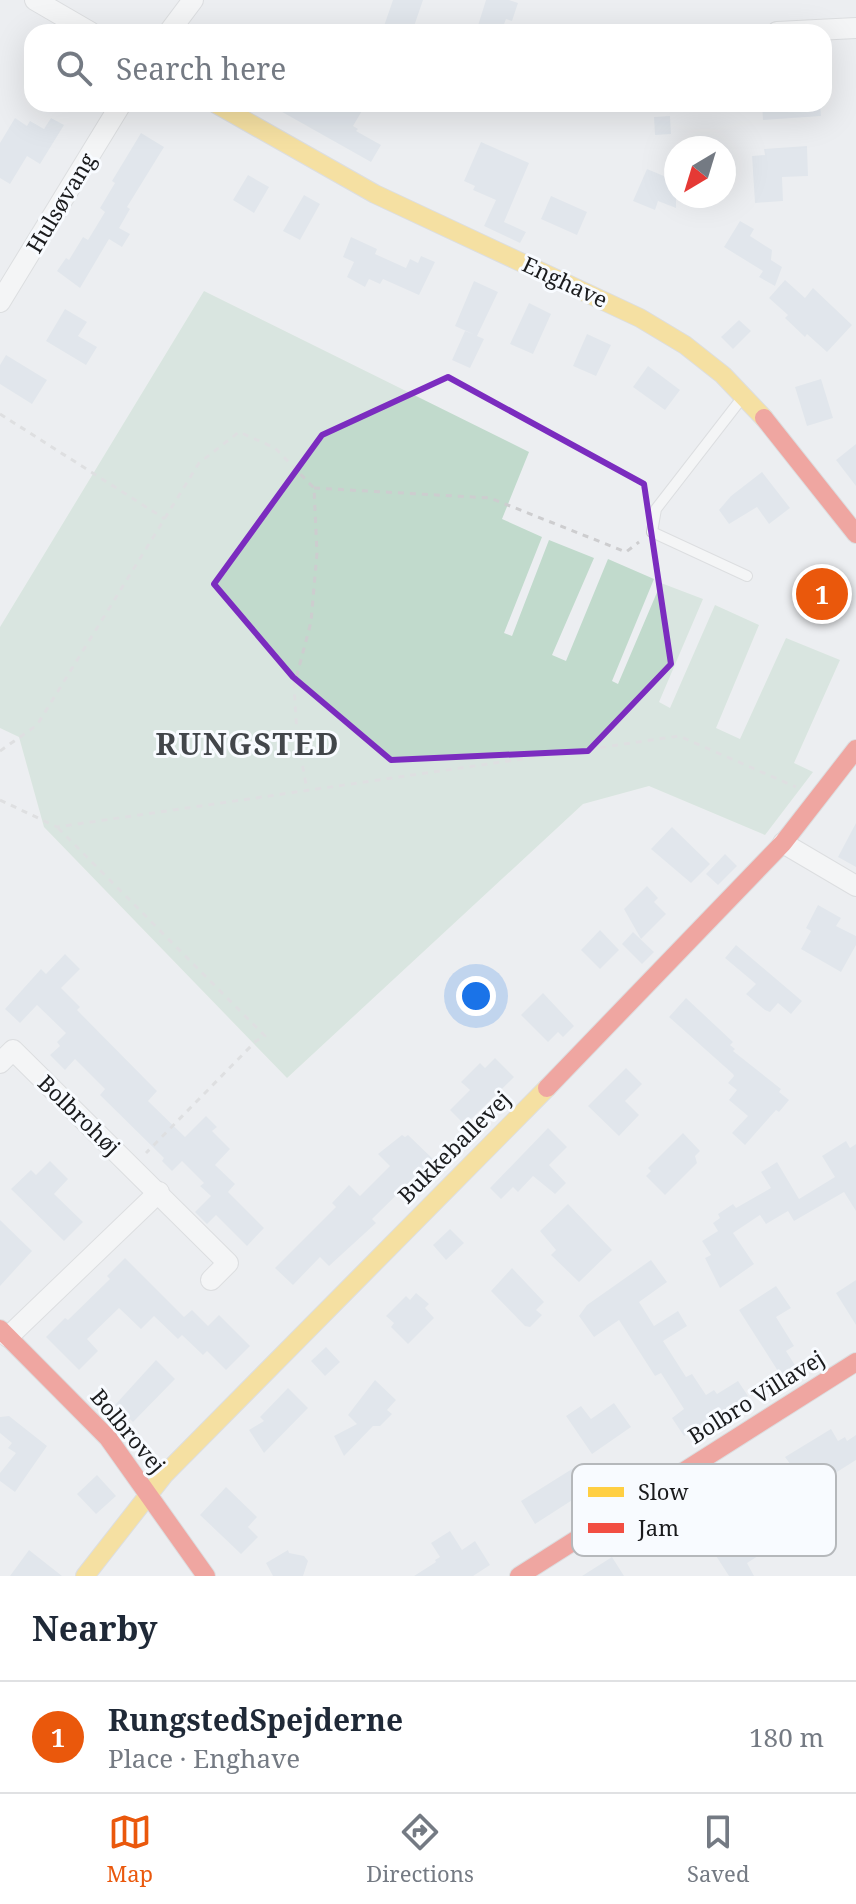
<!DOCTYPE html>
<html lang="en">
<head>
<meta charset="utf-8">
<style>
	body { margin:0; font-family:"Noto Serif",serif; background:#f2f2f3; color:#1f2937 }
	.compass { position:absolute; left:664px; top:136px; width:72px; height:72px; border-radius:50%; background:#fff; box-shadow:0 8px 32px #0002; rotate:218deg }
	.you { position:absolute; left:476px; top:996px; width:28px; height:28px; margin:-20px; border:6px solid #fff; border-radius:50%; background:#1a73e8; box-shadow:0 0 0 12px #1a73e833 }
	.badge { display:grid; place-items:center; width:52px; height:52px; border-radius:50%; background:#ea580c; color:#fff; font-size:26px; font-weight:700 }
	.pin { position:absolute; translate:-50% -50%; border:4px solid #fff; box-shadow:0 2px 8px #0006 }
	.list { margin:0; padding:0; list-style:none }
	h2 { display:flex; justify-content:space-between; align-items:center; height:104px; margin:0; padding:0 32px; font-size:34px }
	h2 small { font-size:26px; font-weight:400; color:#747a83 }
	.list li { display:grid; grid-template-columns:52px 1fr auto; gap:24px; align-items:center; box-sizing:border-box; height:112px; padding:0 32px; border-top:2px solid #e0e1e3 }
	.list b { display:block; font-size:30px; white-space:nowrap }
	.list p { margin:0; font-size:26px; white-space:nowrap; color:#747a83 }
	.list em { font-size:26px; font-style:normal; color:#747a83 }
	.icon { flex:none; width:44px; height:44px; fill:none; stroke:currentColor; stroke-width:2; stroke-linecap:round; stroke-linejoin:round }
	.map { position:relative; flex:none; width:856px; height:1576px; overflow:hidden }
	.search { position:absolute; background:#fff; box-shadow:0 8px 32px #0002; left:24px; right:24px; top:24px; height:88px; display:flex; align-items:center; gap:20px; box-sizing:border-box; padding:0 28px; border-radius:24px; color:#747a83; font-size:30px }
	.sheet { height:216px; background:#fff }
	nav { display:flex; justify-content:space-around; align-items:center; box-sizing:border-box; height:112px; border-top:2px solid #e0e1e3; background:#fff; font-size:22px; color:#747a83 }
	nav a { display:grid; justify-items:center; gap:4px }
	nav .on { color:#ea580c }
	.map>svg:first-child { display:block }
</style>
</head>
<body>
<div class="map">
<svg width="856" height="1576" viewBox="0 0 856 1576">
	<rect width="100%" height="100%" fill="#eceef1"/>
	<polygon fill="#c1dacc" points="204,291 529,452 502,519 542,537 504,633 512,636 549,540 594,558 552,655 566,661 608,559 654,579 612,681 618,684 661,583 703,599 659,702 670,708 715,605 759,625 716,728 740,739 786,638 840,660 794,763 813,772 765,835 649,786 583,804 287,1078 44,827 19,737 0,728 0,627"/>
	<g fill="#d3dce7">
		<polygon points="393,0 423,0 412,32 402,32 384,26"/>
		<polygon points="486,0 509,0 518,3 512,21 506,19 501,32 476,32"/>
		<polygon points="268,104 366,104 353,126 358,129 356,131 381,145 371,162"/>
		<polygon points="762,104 820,104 821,116 763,120"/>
		<polygon points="670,116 671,134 655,135 654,117"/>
		<polygon points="15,118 27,126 30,121 44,129 51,118 64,125 40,164 27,156 10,184 0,178 0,143"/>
		<polygon points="141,133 164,147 127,207 130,209 119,228 130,234 122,247 109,239 80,288 57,271 66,258 69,260 83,237 88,240 105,212 100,208 115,183 112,181"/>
		<polygon points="481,142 529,163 504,222 526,232 520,243 484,226 496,200 473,190 475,186 464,181"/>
		<polygon points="807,146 808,176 782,177 783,201 755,203 752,156 765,155 764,149"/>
		<polygon points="647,169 676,181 676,208 658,201 655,210 633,201"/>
		<polygon points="248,175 269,187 254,213 233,200"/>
		<polygon points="304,195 320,204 300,240 283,231"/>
		<polygon points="551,196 587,212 577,235 541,219"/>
		<polygon points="740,221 754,229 750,236 772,250 771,260 782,267 775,286 759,277 763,271 724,247"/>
		<polygon points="351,237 377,249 375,254 406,268 410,259 418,263 421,256 435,262 419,295 383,279 380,284 369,279 365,287 347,277 354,262 343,257"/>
		<polygon points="785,280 805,298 813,288 852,325 827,352 807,334 805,337 785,318 788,315 769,298"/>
		<polygon points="474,281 498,292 477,336 484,339 470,368 452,360 465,331 473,334 455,326"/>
		<polygon points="529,303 551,314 533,354 510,344"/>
		<polygon points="65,309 87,322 78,336 97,347 86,365 46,341"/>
		<polygon points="739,320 751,331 733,349 721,337"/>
		<polygon points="587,334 611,345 596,376 573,366"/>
		<polygon points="6,355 47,380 32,404 0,384 0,365"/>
		<polygon points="648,366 680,390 665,410 633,387"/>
		<polygon points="821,379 833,418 807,426 795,387"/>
		<polygon points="856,444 856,486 836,460"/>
		<polygon points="762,472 790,508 769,524 757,507 729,524 719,510 731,496"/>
		<polygon points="826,568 848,598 818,620 796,589"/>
		<polygon points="856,823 856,867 838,857"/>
		<polygon points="672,827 710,864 691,883 651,849"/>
		<polygon points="725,854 737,866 718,885 706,874"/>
		<polygon points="647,886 658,898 654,902 666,914 641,939 624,909"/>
		<polygon points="818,905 841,918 836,926 856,936 856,945 841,972 801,949 811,931 806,928"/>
		<polygon points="600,930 619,950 600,969 581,950"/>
		<polygon points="633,932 654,952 642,964 622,944"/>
		<polygon points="736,945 802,1001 791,1014 778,1003 770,1012 765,1010 746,994 756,984 725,958"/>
		<polygon points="65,954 80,969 61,988 80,1007 77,1010 157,1091 148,1101 185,1137 206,1116 217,1127 212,1131 230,1149 215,1165 235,1184 228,1192 264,1228 247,1246 216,1215 207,1224 195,1212 211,1196 200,1186 204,1183 182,1161 172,1171 162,1161 164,1158 100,1095 105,1089 75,1059 65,1070 50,1055 60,1046 57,1042 66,1033 37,1005 20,1023 5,1009 41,969 46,974"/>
		<polygon points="543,993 574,1026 563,1037 558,1032 548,1042 521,1015"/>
		<polygon points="686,998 733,1042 730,1045 735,1049 733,1051 781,1089 779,1092 789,1100 779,1112 776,1110 745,1145 732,1133 748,1116 729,1100 737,1090 728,1083 734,1076 733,1074 669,1017"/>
		<polygon points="495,1058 514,1077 465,1125 450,1110 470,1090 461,1082 480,1063 485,1068"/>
		<polygon points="626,1068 642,1084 625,1101 639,1115 619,1136 588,1106"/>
		<polygon points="548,1128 567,1147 549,1165 566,1183 555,1194 533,1176 518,1192 513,1187 501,1199 490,1188"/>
		<polygon points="683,1133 700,1151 695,1156 697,1163 665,1195 646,1176 651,1171 648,1168"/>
		<polygon points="402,1135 405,1137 408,1135 433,1159 372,1219 376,1223 329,1266 320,1257 293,1285 275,1268 336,1207 332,1203 349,1185 360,1196 390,1166 378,1154"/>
		<polygon points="846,1141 850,1148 856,1144 856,1211 844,1192 794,1221 788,1211 766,1224 760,1215 733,1233 754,1264 720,1288 705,1258 711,1255 702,1241 718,1231 713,1223 720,1218 718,1214 733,1204 736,1208 771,1188 761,1172 777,1162 799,1199 835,1177 822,1156"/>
		<polygon points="50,1161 68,1179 54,1194 83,1222 64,1241 11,1189 31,1170 36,1175"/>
		<polygon points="568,1204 612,1250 579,1282 551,1255 556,1250 540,1231"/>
		<polygon points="0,1220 32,1251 0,1286"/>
		<polygon points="450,1229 464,1243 446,1260 433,1245"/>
		<polygon points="125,1258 184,1317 192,1310 208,1326 219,1315 250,1346 226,1370 207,1351 203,1355 182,1335 178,1339 154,1316 141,1329 119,1308 87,1339 98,1351 79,1370 46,1337 65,1318 68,1320 110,1279 107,1276"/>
		<polygon points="651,1260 667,1282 639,1302 654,1326 678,1311 687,1326 663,1341 686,1377 692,1374 706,1395 714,1390 717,1394 738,1381 748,1396 684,1436 672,1418 684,1409 661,1373 655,1376 619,1320 594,1337 579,1316 587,1305"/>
		<polygon points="512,1268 544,1302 536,1310 542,1315 530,1327 525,1326 491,1291"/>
		<polygon points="856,1280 856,1325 836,1293"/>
		<polygon points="776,1286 791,1308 776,1317 794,1346 786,1351 798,1370 783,1379 739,1310"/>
		<polygon points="416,1293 429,1304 425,1308 434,1318 408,1344 391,1327 394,1323 386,1316 406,1296 410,1300"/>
		<polygon points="326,1347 340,1362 325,1376 311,1361"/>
		<polygon points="156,1360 175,1379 133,1422 115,1405"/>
		<polygon points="375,1380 396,1400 387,1410 392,1414 380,1426 373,1426 344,1456 334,1436 357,1424 348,1415"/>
		<polygon points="288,1388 308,1408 264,1453 249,1430 264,1421 260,1417"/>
		<polygon points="614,1403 631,1427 592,1454 566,1416 581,1406 591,1419"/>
		<polygon points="9,1416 47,1446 15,1492 0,1481 0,1473 16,1453 8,1448 12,1443 0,1433 0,1417"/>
		<polygon points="831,1429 838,1441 845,1437 847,1441 856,1435 856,1460 821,1482 818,1476 805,1484 785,1457"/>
		<polygon points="580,1464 598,1491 581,1503 577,1497 535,1524 521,1501"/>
		<polygon points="97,1475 116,1496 96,1514 77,1494"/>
		<polygon points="226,1487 257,1517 248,1527 258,1537 241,1554 200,1515"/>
		<polygon points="739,1526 758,1556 747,1563 754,1576 729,1576 709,1545"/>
		<polygon points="450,1531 462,1550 475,1541 490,1565 473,1576 414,1576 436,1562 435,1560 440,1557 431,1543"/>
		<polygon points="29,1550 62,1576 10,1576"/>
		<polygon points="288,1550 289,1553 304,1556 308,1561 303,1576 273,1576 266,1563"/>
		<polygon points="612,1557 624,1576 582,1576"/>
	</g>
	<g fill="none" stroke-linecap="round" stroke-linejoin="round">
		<g stroke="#c8cacd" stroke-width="12">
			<polyline id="lane" points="742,398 656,509 652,532 747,576"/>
		</g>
		<g stroke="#c8cacd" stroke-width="22">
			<g id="street">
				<polyline points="35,0 90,32"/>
				<polyline points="169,32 193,0"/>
				<polyline points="777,32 856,28"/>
				<polyline points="0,302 121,104"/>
				<polyline points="783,843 856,886"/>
				<polyline points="0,1063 13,1050 228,1263 211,1280"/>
				<polyline points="8,1337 159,1192"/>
			</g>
		</g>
		<g stroke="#c8cacd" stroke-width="20">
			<g id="slow">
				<polyline points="216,104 375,194 640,318 685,345 723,375 764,418"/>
				<polyline points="85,1576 164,1475 547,1088"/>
			</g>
		</g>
		<g stroke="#c8cacd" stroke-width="20">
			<g id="jam">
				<polyline points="764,418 856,534"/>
				<polyline points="547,1088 783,843 856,749"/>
				<polyline points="0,1329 108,1438 206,1576"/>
				<polyline points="519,1576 856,1362"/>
			</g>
		</g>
		<g stroke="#cdcdcf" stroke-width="3" stroke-dasharray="6 6" stroke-linecap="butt">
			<polyline points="0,414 165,519"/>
			<polyline points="314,488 490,498 626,552 639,542"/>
			<polyline points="0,751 37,725 199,463 239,432 275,448 314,488 317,553 311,622 294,686 297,734 307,790"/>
			<polyline points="0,800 57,827 679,736 796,787"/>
			<polyline points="58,828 265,1036 256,1041 146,1153"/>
		</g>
		<use href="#lane" stroke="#fcfcfd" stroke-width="10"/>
		<use href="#street" stroke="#fcfcfd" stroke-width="20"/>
		<use href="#slow" stroke="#ffcf43" stroke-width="18"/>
		<use href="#jam" stroke="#f24e42" stroke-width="18"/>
	</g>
	<path d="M0 0H856V1576H0ZM448,377L644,484L671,664L588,751L391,760L293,677L214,584L322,435Z" fill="#eceef1" fill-opacity=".55" fill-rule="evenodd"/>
	<path fill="none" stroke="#7b2cbf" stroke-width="6" stroke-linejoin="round" d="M448,377L644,484L671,664L588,751L391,760L293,677L214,584L322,435Z"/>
	<g text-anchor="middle" stroke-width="6" stroke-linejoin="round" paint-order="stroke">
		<g font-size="22" fill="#1a1b1d" stroke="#f8fbff">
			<text transform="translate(61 203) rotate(-59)" y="8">Hulsøvang</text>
			<text transform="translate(565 282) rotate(25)" y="8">Enghave</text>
			<text transform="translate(79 1115) rotate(44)" y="8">Bolbrohøj</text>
			<text transform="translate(454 1147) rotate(-45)" y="8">Bukkeballevej</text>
			<text transform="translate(756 1397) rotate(-32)" y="8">Bolbro Villavej</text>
			<text transform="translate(128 1431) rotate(50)" y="8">Bolbrovej</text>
		</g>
		<g font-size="30" font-weight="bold" letter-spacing="2" fill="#42464a" stroke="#f8fbff">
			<text x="248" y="755">RUNGSTED</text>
		</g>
	</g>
	<rect x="572" y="1464" width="264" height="92" rx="12" fill="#f8fbff" stroke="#b5b8bb" stroke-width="2"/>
	<rect x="588" y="1487" width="36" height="10" fill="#ffcf43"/>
	<rect x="588" y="1523" width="36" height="10" fill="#f24e42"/>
	<g font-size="22" fill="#1a1b1d">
		<text x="638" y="1500">Slow</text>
		<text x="638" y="1536">Jam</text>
	</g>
</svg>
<svg class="compass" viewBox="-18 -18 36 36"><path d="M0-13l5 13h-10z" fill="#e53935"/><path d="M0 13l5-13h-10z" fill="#747a83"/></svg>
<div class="you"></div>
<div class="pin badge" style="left:822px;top:594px">1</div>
<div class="search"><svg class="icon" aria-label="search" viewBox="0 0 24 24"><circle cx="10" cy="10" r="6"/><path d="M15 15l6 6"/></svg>Search here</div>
</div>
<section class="sheet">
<h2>Nearby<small></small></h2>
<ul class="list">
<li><span class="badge">1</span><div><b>RungstedSpejderne</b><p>Place · Enghave</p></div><em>180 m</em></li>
</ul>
</section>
<nav>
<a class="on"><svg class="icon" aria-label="map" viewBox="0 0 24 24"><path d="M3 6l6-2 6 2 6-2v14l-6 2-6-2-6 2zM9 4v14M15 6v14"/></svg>Map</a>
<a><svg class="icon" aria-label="directions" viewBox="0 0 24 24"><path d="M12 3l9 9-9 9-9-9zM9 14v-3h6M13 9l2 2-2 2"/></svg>Directions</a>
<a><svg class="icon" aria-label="saved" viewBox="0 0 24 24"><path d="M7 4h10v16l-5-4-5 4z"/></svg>Saved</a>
</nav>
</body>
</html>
